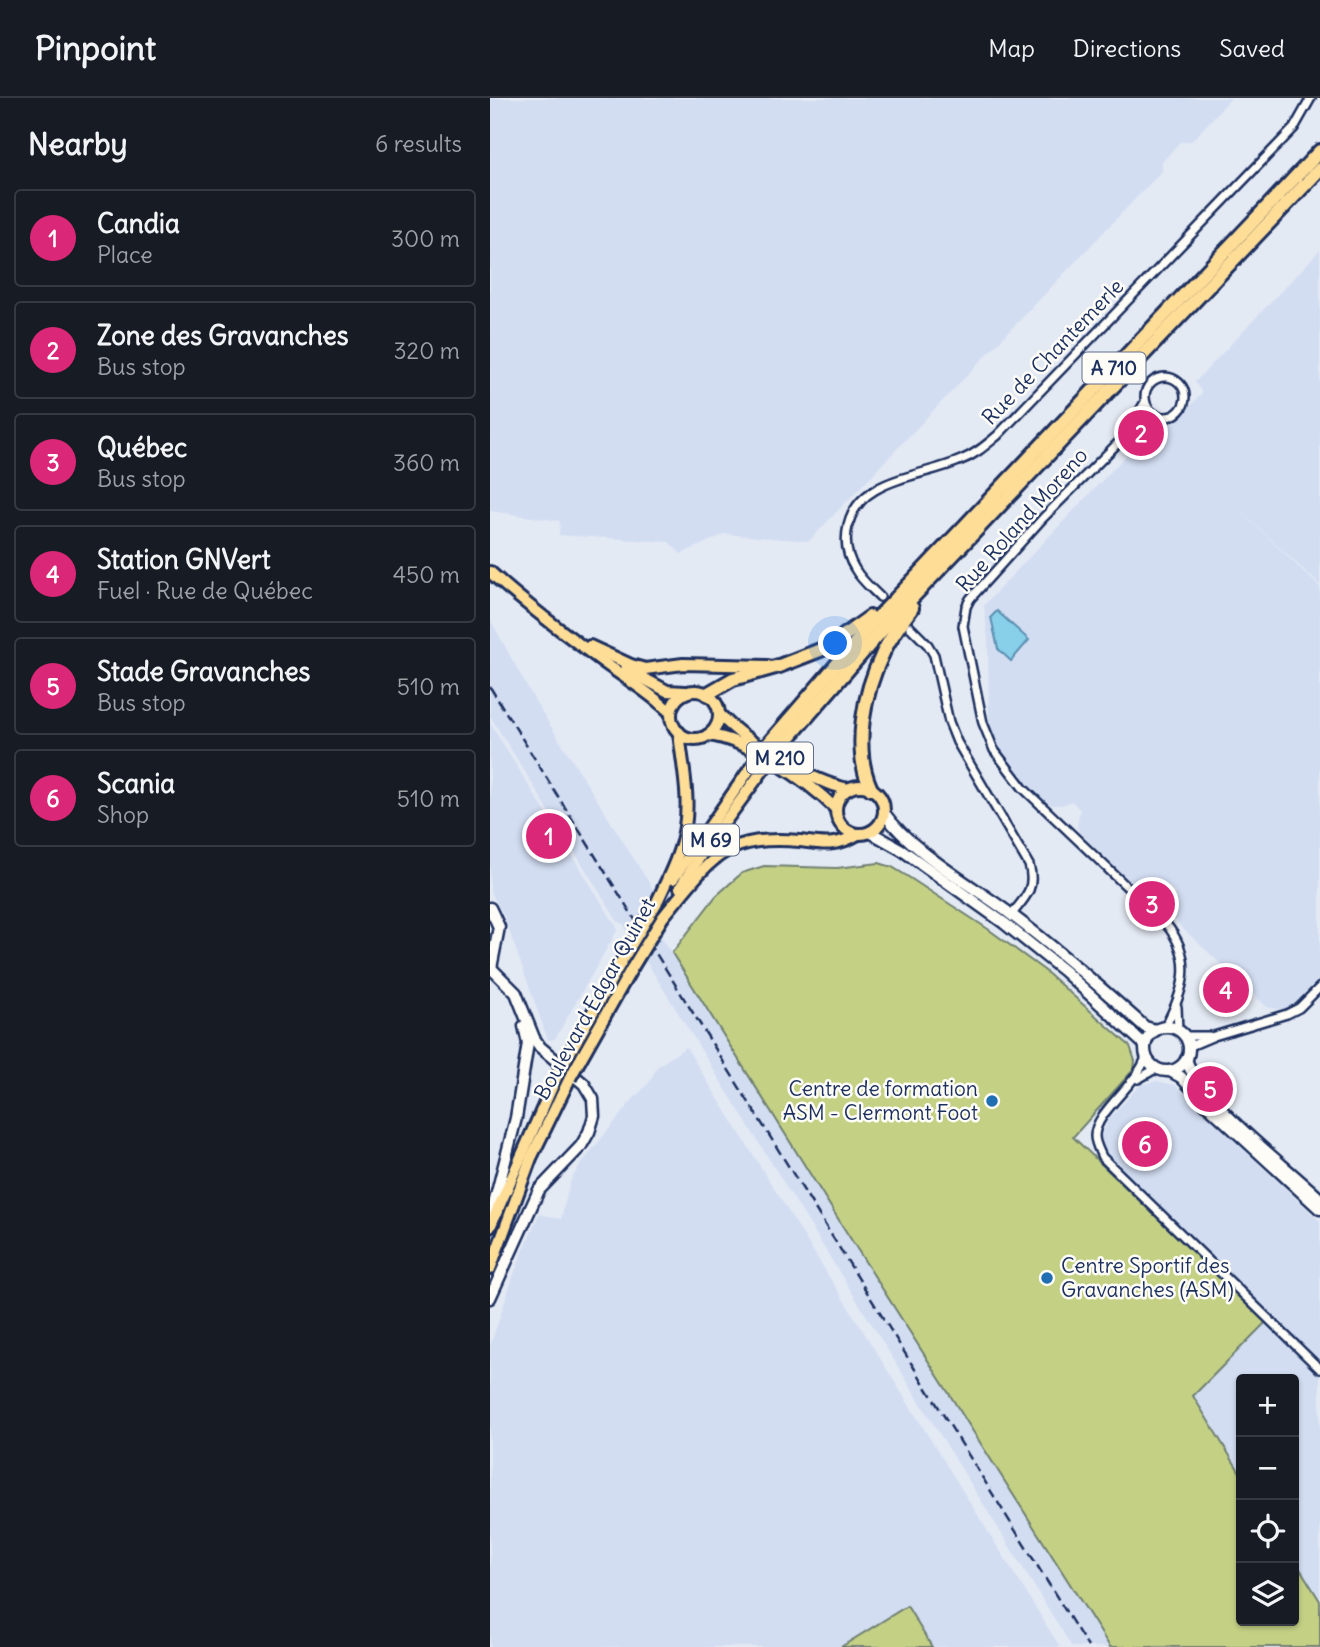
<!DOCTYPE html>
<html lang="en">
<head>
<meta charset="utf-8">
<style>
	body { margin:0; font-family:Delius,sans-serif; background:#20242c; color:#f1f3f6 }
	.controls { position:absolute; right:21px; bottom:21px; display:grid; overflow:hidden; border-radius:7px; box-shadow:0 2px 5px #0004 }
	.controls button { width:63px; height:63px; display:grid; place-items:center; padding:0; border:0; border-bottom:2px solid #363941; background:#171b24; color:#f1f3f6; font:35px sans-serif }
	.you { position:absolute; left:346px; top:546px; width:24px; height:24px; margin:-18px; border:5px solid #fff; border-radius:50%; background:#1a73e8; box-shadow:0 0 0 10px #1a73e833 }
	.badge { display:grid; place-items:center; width:46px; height:46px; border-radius:50%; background:#db2777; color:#fff; font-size:23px; font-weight:700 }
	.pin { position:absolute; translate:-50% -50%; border:4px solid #fff; box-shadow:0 2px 7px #0006 }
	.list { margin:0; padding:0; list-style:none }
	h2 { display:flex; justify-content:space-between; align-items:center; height:91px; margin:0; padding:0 28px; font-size:30px }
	h2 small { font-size:23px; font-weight:400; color:#9ea1a6 }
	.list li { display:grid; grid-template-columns:46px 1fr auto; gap:21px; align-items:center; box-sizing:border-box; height:98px; margin:0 14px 14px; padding:0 14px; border:2px solid #363941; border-radius:7px }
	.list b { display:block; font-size:26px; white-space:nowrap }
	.list p { margin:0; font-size:23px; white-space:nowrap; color:#9ea1a6 }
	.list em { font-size:23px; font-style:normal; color:#9ea1a6 }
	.icon { flex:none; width:38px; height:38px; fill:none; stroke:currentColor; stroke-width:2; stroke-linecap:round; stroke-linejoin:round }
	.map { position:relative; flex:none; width:830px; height:1549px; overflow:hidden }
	header { display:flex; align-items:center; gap:42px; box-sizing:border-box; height:98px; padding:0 35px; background:#171b24; border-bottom:2px solid #363941 }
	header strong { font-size:33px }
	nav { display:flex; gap:38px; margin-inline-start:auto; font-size:24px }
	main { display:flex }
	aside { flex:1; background:#171b24 }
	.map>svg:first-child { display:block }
</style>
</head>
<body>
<header>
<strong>Pinpoint</strong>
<nav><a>Map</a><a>Directions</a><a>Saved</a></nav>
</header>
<main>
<aside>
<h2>Nearby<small>6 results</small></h2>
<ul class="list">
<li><span class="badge">1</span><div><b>Candia</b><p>Place</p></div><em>300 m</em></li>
<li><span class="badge">2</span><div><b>Zone des Gravanches</b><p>Bus stop</p></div><em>320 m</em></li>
<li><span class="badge">3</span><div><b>Québec</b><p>Bus stop</p></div><em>360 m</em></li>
<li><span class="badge">4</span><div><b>Station GNVert</b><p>Fuel · Rue de Québec</p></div><em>450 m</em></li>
<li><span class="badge">5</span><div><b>Stade Gravanches</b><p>Bus stop</p></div><em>510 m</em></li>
<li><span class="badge">6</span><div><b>Scania</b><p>Shop</p></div><em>510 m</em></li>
</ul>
</aside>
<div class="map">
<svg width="830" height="1549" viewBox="0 0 830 1549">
	<rect width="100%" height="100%" fill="#e4eaf4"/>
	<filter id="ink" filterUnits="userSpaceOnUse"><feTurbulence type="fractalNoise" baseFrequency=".0143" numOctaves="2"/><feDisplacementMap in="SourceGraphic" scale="14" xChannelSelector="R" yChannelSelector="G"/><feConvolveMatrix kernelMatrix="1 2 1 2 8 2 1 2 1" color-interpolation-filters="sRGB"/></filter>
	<g filter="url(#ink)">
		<g fill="#d2ddf2">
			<polygon points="0,0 741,0 702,43 690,44 672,64 672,73 319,443 235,436 191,456 179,444 69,437 70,423 0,413"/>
			<polygon points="830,152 830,487 744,407 830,489 830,880 806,904 796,911 786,911 777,909 691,829 685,821 683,810 685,794 675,785 662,793 654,792 645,788 589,734 587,728 590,712 582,703 572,707 562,707 552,701 531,681 518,664 506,645 499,626 498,542 494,507 663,329 686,324 712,295 705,284"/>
			<polygon points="0,521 42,598 166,796 152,808 620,1549 582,1549 133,826 128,824 0,618"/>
			<polygon points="0,625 128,831 65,941 58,942 14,818 0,793"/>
			<polygon points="196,949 570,1549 442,1549 417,1508 351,1549 0,1549 0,1248 25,1173 49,1116 71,1121 80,1084 90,1067 144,1000 159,985 167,969"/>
			<polygon points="666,983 685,987 830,1123 830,1503 804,1461 804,1281 751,1281 751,1376 703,1298 783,1217 624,1065 616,1056 613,1048 611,1039 618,1022 650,987"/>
		</g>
		<g fill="#c4d185" stroke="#708072" stroke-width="2">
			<polygon points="389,765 402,769 417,778 498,831 554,872 640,948 645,963 644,971 583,1039 776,1224 703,1298 751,1376 751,1523 804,1523 804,1461 830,1503 830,1549 620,1549 357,1135 182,855 226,798 252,775 274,768 347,770"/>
			<polygon points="417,1508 442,1549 351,1549"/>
		</g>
		<polygon fill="#88d0e9" stroke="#5c90b1" stroke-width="2" points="507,513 539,542 521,563 508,551 501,519"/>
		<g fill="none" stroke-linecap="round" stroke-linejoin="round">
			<g stroke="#1b2f5e" stroke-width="12">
				<g id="street">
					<circle cx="675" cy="299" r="20"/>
					<path d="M670,318L656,320L647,326L553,420L480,501L476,509L473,528L493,625L504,652L533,690L676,826C705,861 694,893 675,929"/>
					<polyline points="643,324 655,304"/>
					<path d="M390,499C381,490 371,482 365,471C348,444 357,408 385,392C411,377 444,374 471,362C485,357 496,347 507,338L804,30L821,0"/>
					<path d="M420,529L438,547L444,557L459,624L467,644L539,767C546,790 536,799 521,817"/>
					<polyline points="687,909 688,932"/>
					<polyline points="694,938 719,938"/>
					<polyline points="698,949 724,938 797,916 809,910 830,889"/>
					<path d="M656,959C647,987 605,1014 605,1038C605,1045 609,1052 612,1059L830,1271"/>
					<polyline points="648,981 667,970"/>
				</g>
			</g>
			<g stroke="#1b2f5e" stroke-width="15">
				<g id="secondary">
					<path d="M394,715C422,754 480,786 519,815C566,850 611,890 655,929L666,932"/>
					<polyline points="380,734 412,752 514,825 574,873 655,947"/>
					<polyline points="0,810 9,829 1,870"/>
					<polyline points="0,869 26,895 44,940 50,949 94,986 103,1001 104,1018 99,1034 91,1048 49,1092 0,1200"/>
					<circle cx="677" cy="951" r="22"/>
					<path d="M696,961C709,1004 795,1067 830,1101"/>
					<polyline points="680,973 691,979 715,1005 830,1111"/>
					<polyline points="1,1118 26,1020 38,945 34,928"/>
				</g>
			</g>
			<g stroke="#1b2f5e" stroke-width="16">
				<g id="primary">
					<path d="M0,474C36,507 76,537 116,566C138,582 161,595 181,615"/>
					<polyline points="100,548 141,567 155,571 193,566 278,568"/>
					<polyline points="136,571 177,593 195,594"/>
					<circle cx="205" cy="617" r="24"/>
					<path d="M229,616C256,645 320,683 358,691"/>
					<path d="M218,637C257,641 318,683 346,711"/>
					<circle cx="370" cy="712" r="24"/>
					<polyline points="183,781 266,662"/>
					<polyline points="190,790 212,755 276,668"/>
					<path d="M166,806C177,782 191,756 195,729C200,698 192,665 189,634"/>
					<path d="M173,819C219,764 231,736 310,743C334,746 346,749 368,736"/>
					<polyline points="80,954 134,859"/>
					<polyline points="90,962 142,870"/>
					<polyline points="0,1129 69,973"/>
					<polyline points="0,1171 41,1060 80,980"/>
				</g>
			</g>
			<g stroke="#1b2f5e" stroke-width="18">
				<g id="highway">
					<polyline points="217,596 243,581 289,568 338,549 380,519"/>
					<polyline points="279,645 381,527 830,53"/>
					<polyline points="289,651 399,524 830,71"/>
					<path d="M381,691C362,651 374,594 393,555C400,539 412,524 422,510"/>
				</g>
			</g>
			<use href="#street" stroke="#fdfcf7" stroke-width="7"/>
			<use href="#secondary" stroke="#fdfcf7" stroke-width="10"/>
			<use href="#primary" stroke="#fedd96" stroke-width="10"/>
			<use href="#highway" stroke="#fedd96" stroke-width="12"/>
			<polyline stroke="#1b2f5e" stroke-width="2.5" stroke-dasharray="10 5" stroke-linecap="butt" points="0,589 598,1549"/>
			<g stroke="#1b2f5e" stroke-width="16" stroke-linecap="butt">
				<g id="primary-bridge">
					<polyline points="134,859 166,806"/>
					<polyline points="142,870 173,819"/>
					<polyline points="69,973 80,954"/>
					<polyline points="80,980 90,962"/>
				</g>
			</g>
			<g stroke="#1b2f5e" stroke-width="18" stroke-linecap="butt">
				<g id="highway-bridge">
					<polyline points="266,662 279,645"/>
					<polyline points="276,668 289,651"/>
				</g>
			</g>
			<use href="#primary-bridge" stroke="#fedd96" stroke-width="10"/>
			<use href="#highway-bridge" stroke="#fedd96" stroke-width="12"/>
		</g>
	</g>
	<g fill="#1f6fb2" stroke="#fdfcf7" stroke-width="2.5">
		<circle cx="502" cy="1003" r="7"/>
		<circle cx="557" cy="1180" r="7"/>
	</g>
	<g text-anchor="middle" stroke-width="5" stroke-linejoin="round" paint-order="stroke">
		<g fill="#fdfcf7" stroke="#5f6c8c" stroke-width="2">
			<rect x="592.5" y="254.5" width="63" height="31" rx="5"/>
			<rect x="257" y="644.5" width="66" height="31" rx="5"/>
			<rect x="193" y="726.5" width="56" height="31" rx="5"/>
		</g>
		<g font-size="19" font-weight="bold" fill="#1b2f5e">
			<text x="624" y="277">A 710</text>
			<text x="290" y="667">M 210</text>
			<text x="221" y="749">M 69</text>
		</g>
		<g font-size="21" fill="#1b2f5e" stroke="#fdfcf7">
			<text transform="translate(563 254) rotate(-46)" y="7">Rue de Chantemerle</text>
			<text transform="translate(532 422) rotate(-48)" y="7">Rue Roland Moreno</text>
			<text transform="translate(105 901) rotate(-61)" y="7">Boulevard Edgar Quinet</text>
		</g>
		<g font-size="21" fill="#1b2f5e" stroke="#fdfcf7" text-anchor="end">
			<text x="488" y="998">Centre de formation<tspan x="488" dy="24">ASM - Clermont Foot</tspan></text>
			<text x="571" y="1175" text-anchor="start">Centre Sportif des<tspan x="571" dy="24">Gravanches (ASM)</tspan></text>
		</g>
	</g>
</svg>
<div class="controls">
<button>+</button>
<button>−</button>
<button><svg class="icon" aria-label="locate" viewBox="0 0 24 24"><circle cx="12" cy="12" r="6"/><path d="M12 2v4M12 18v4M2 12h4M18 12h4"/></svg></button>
<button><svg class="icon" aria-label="layers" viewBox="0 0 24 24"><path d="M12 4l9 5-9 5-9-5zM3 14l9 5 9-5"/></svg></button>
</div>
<div class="you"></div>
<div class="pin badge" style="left:59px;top:738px">1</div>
<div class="pin badge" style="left:651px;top:335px">2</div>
<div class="pin badge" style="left:662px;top:806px">3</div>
<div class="pin badge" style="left:736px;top:892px">4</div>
<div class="pin badge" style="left:720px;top:991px">5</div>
<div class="pin badge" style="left:655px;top:1046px">6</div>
</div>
</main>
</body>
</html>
